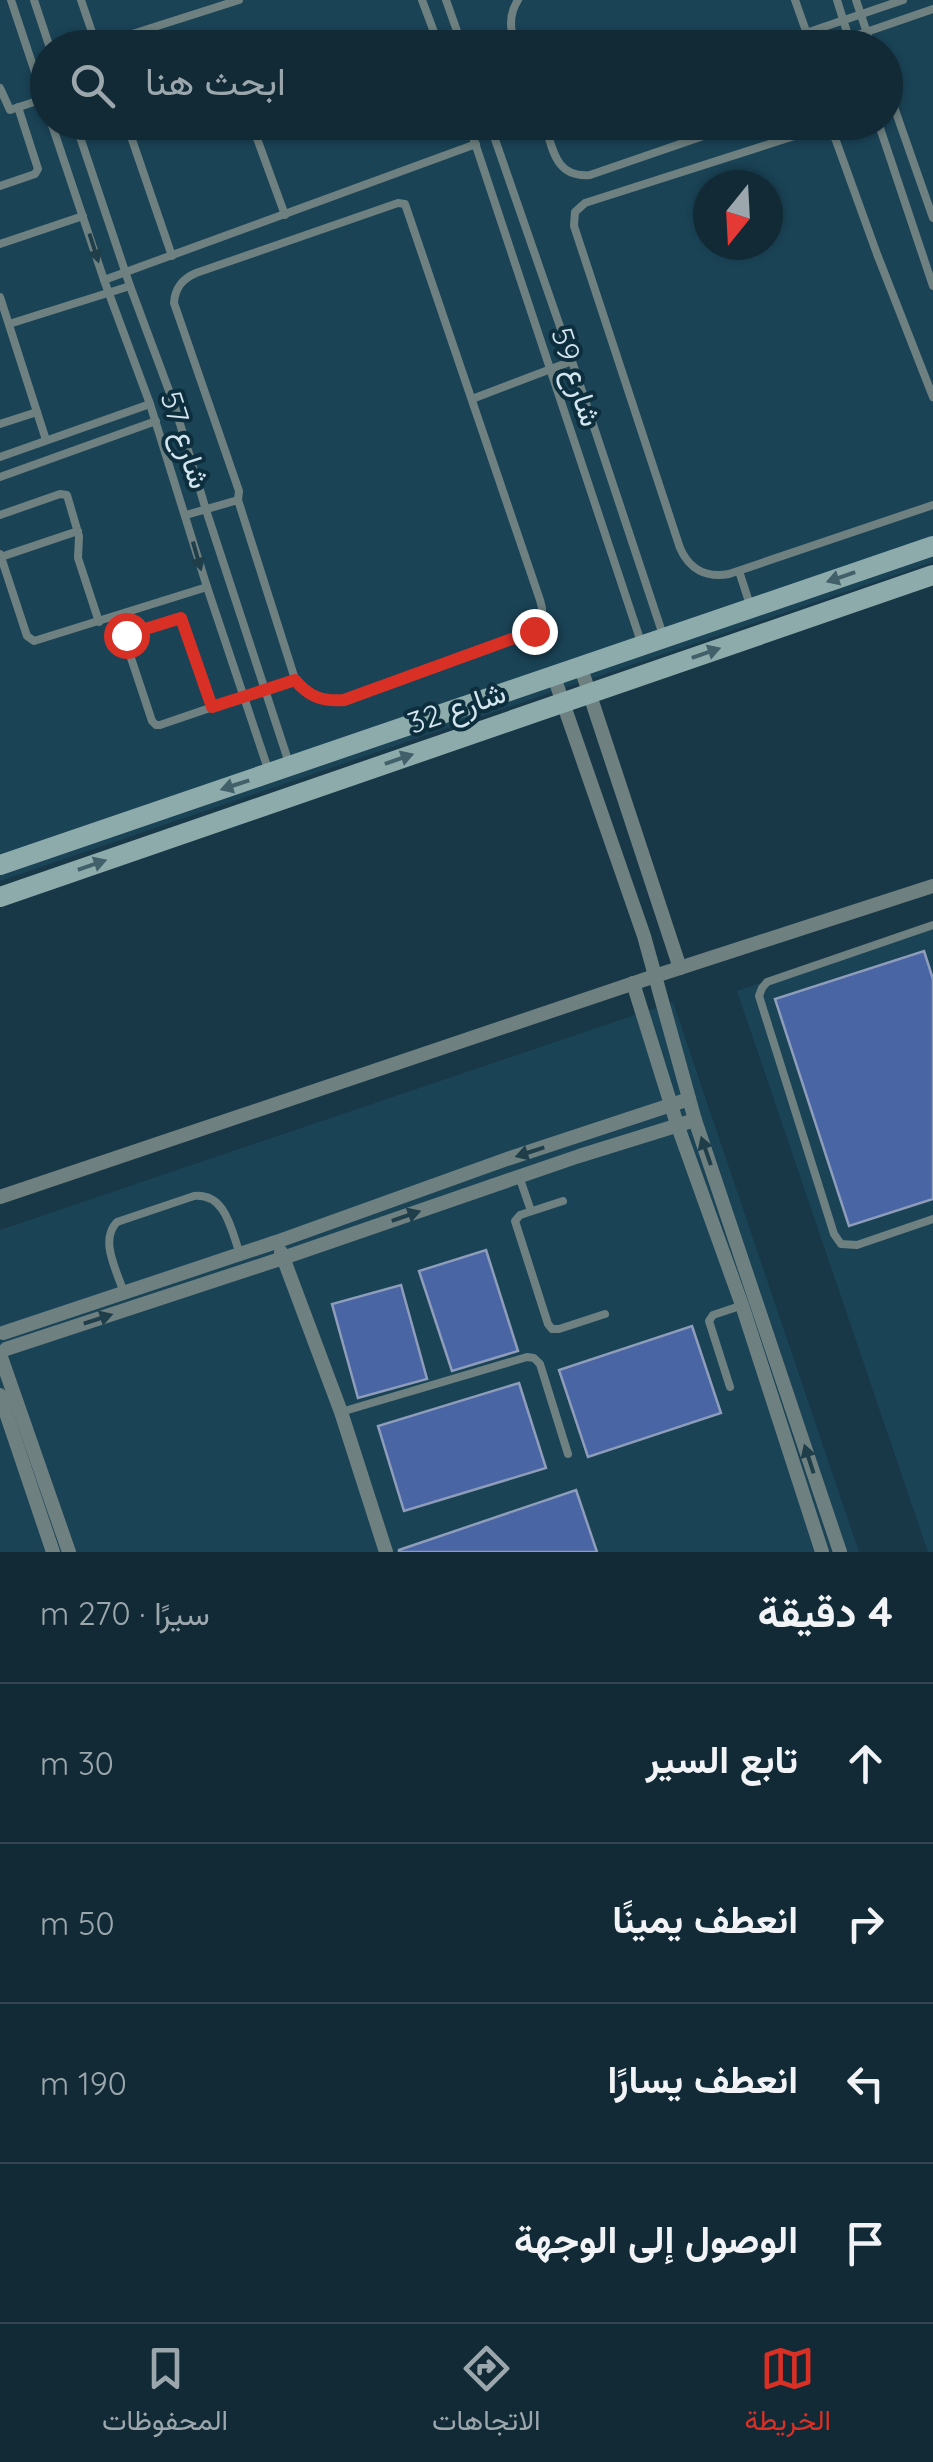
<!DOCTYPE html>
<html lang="ar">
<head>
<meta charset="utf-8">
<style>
	body { margin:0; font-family:Quicksand,Vazirmatn,sans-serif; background:#1f3641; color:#f1f3f6; direction:rtl }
	.compass { position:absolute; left:693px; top:170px; width:90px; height:90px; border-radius:50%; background:#122a35; box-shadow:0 2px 8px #0004; rotate:198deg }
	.stop { position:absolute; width:30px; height:30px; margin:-22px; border:8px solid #d93025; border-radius:50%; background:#fff }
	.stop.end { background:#d93025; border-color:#fff; box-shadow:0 2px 10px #0008 }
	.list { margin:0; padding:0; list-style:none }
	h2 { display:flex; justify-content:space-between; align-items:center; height:130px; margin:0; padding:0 40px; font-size:42px }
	h2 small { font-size:32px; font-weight:400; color:#9ca7ad }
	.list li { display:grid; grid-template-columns:65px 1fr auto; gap:30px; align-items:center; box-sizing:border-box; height:160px; padding:0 40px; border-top:2px solid #314650 }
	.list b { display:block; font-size:38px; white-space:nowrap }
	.list em { font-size:32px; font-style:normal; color:#9ca7ad }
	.icon { flex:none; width:55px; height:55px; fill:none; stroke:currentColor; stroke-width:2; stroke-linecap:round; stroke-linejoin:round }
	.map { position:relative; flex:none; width:933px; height:1552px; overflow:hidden; direction:ltr }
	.search { position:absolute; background:#122a35; box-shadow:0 2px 8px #0004; left:30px; right:30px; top:30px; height:110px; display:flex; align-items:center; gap:25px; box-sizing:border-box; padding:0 35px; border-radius:55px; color:#9ca7ad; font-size:38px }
	.sheet { height:770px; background:#122a35 }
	nav { display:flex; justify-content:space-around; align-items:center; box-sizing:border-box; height:140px; border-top:2px solid #314650; background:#122a35; font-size:28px; color:#9ca7ad }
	nav a { display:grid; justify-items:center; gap:5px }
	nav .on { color:#d93025 }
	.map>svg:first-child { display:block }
</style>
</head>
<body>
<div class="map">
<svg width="933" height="1552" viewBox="0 0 933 1552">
	<rect width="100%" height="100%" fill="#183847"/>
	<g fill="#1a4356" fill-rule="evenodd">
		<path d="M0,0H933V562L0,881ZM48,48H886V122H48ZM708,185H768V245H708Z"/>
		<polygon points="933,923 933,1552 928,1552 737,991"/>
		<polygon points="673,1002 859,1552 0,1552 0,1230"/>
	</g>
	<g fill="#4965a3" stroke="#8e9dba" stroke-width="2.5">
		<polygon points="924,951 933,979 933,1199 849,1226 775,999"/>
		<polygon points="486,1250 518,1351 452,1371 419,1271"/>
		<polygon points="401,1285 427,1379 358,1398 332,1304"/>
		<polygon points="692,1326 721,1413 588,1457 559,1370"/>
		<polygon points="519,1383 546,1468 404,1511 378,1426"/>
		<polygon points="576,1490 597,1552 399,1552 399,1550"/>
	</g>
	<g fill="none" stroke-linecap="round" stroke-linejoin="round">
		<g stroke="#6e8080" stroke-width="8">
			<polyline points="11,0 48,111"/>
			<polyline points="34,0 50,48"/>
			<polyline points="81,0 94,38 101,44 239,0"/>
			<polyline points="422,0 440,48"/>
			<polyline points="446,0 463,48"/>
			<polyline points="795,0 812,48"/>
			<polyline points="837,0 852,48"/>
			<polyline points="856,0 872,48"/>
			<polyline points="806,33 903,0"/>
			<polyline points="177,48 215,34 219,36 223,48"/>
			<path d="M516,48C510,30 508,16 518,0"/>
			<polyline points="820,48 933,9"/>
			<polyline points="886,84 933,218"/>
			<polyline points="0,88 10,110 43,99"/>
			<polyline points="51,122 104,280 150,404 207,587 269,772"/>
			<polyline points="75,122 130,286 174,404 206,510 289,763"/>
			<polyline points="126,122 172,256"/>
			<polyline points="251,122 285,215"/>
			<polyline points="468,122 642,645"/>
			<polyline points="489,122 572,361 664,638"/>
			<path d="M544,122C553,149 555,178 590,175L744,122"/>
			<polyline points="878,122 933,286"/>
			<polyline points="0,186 35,174 38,169 18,107"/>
			<polyline points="0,244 83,216"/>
			<polyline points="104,280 476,144"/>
			<polyline points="0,297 46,440"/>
			<polyline points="9,324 130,286"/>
			<path d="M933,397L877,254L835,138C826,131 821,130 810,131L585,203L575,212L574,226L680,548C689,569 706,578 729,574L933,505"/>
			<polyline points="472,399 572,361"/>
			<polyline points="0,424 37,412"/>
			<polyline points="0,457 150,404"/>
			<polyline points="0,477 156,421"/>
			<polyline points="0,515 60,494 67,495 79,536 78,558 99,622"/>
			<path d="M186,515L238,500L295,679C311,700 330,704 355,696L527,634C543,627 545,616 540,600L405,204L398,203L196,273C182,279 175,288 174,303L239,491L238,500"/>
			<polyline points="0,554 27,636 34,641 207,587"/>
			<polyline points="1,557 78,531"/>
			<polyline points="739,571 751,608"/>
			<polyline points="212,707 181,618 126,635 125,640 152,721 156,725 160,725 295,679"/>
			<polyline points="933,925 767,982 762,988 759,996 834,1234 841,1244 857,1245 933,1219"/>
			<polyline points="519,1176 531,1211"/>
			<polyline points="563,1201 520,1215 515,1221 548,1324 552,1329 559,1329 605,1314"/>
			<path d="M124,1293C117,1271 99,1240 117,1222L194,1196C226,1193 231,1230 240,1254"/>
			<polyline points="730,1387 709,1321 713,1315 743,1305"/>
			<polyline points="341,1412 527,1357 534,1358 540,1364 568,1454"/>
		</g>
		<g stroke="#6e8080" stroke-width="14">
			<polyline points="580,665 680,968"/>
			<polyline points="553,674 644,936 695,1120 840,1552"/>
			<polyline points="633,983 677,1124 742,1305 822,1552"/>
			<polyline points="0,1197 655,976 933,886"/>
			<polyline points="281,1252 341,1412 386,1552"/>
			<polyline points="3,1333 276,1242 507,1159 689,1099"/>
			<polyline points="6,1349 283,1258 579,1156 695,1120"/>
			<polyline points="1,1357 69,1552"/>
			<polyline points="0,1395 53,1552"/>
		</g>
		<g stroke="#8eabac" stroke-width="20">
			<polyline points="0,865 933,546"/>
			<polyline points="0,897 933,575"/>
		</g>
	</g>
	<defs><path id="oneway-solid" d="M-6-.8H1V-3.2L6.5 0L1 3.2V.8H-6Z" transform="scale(2.5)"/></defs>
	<g fill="#203e4a">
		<use href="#oneway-solid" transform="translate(94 248) rotate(72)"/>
		<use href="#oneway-solid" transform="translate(197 556) rotate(74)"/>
		<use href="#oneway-solid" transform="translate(706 1151) rotate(-109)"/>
		<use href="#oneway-solid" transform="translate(530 1152) rotate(162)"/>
		<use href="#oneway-solid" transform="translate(406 1216) rotate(-19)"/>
		<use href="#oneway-solid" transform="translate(98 1319) rotate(-18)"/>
		<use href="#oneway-solid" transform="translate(809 1459) rotate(-108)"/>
	</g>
	<g fill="#416069">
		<use href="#oneway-solid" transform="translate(841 577) rotate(161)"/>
		<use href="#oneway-solid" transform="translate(706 653) rotate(-19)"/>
		<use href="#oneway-solid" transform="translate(399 759) rotate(-19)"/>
		<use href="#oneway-solid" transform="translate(235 785) rotate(162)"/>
		<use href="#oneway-solid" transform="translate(92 865) rotate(-19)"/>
	</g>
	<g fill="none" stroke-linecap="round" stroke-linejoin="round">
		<path stroke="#d93025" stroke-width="12" d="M126,635L181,618L212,707L295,680C308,696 322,702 344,700L534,631"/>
	</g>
	<g text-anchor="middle" stroke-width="8" stroke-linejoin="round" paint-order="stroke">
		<g font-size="30" fill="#d3e5ef" stroke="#0d2e3d">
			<text transform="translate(576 377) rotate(72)" y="10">شارع 59</text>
			<text transform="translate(185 440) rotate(72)" y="10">شارع 57</text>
			<text transform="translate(457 708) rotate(-19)" y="10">شارع 32</text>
		</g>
	</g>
</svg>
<svg class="compass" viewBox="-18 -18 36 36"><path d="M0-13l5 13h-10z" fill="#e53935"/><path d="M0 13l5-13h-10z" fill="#9ca7ad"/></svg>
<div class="stop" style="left:126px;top:635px"></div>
<div class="stop end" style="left:534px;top:631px"></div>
<div class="search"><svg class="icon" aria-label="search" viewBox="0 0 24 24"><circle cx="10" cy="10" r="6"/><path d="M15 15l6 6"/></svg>ابحث هنا</div>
</div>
<section class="sheet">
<h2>4 دقيقة<small>سيرًا · 270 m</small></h2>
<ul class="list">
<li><svg class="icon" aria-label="ahead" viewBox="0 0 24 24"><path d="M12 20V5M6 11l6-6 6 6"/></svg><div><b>تابع السير</b></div><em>30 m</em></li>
<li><svg class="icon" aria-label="right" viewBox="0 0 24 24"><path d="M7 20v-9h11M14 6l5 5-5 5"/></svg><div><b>انعطف يمينًا</b></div><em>50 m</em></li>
<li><svg class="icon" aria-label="left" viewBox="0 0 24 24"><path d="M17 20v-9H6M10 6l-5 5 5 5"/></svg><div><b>انعطف يسارًا</b></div><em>190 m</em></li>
<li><svg class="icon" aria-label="arrive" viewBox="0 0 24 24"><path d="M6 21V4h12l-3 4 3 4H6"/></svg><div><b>الوصول إلى الوجهة</b></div></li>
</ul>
</section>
<nav>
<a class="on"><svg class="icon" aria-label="map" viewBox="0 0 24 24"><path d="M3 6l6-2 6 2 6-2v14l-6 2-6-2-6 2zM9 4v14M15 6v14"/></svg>الخريطة</a>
<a><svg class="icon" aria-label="directions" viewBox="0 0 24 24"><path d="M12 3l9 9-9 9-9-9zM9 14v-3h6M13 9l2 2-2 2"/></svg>الاتجاهات</a>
<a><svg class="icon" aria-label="saved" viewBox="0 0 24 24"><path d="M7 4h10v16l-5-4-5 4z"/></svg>المحفوظات</a>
</nav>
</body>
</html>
